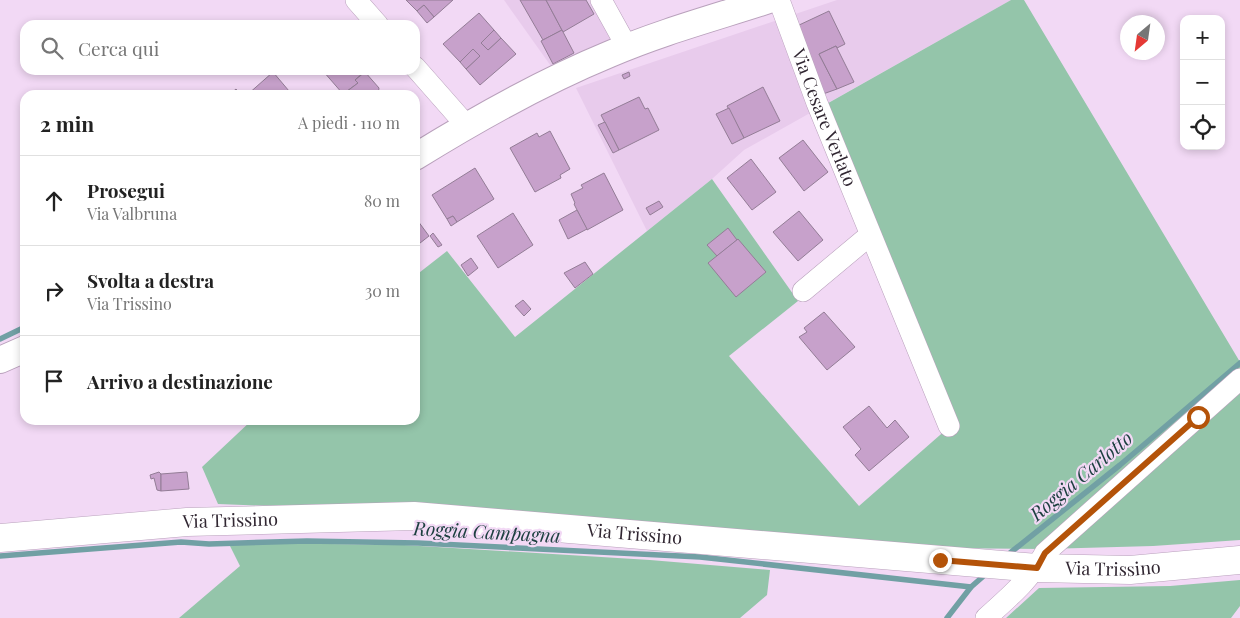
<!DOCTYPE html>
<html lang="it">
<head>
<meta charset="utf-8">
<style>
	body { margin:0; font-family:"Playfair Display",serif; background:#f2f2f2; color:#222 }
	.controls { position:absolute; right:15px; top:15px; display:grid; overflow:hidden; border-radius:10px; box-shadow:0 2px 8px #0003 }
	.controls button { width:45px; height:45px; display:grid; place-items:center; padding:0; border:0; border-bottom:1px solid #e0e0e0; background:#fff; color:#222; font:25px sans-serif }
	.compass { position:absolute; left:1120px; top:15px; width:45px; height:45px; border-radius:50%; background:#fff; box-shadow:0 2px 8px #0003; rotate:209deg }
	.stop { position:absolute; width:15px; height:15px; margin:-11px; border:4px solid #b45309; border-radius:50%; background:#fff }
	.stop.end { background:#b45309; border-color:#fff; box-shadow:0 1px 5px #0008 }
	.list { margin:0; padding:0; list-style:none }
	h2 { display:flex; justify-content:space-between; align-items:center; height:65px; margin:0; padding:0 20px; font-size:21px }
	h2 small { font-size:16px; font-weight:400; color:#767676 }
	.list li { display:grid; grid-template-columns:32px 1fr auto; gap:15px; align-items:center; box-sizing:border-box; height:90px; padding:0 20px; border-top:1px solid #e0e0e0 }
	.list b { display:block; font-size:19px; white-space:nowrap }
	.list p { margin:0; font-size:16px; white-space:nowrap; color:#767676 }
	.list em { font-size:16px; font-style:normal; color:#767676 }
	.icon { flex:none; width:28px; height:28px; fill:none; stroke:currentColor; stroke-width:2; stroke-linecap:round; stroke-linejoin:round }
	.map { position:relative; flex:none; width:1240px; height:618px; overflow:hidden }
	.search { position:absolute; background:#fff; box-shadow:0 2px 8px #0003; left:20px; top:20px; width:400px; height:55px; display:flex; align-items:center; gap:12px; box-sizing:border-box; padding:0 18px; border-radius:15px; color:#767676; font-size:19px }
	.panel { position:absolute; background:#fff; box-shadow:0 2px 8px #0003; left:20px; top:90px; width:400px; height:335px; border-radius:15px }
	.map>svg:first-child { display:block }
</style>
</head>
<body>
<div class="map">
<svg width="1240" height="618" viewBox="0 0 1240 618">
	<rect width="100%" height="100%" fill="#f2d9f5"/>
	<g fill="#e8cbec">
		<polygon points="504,0 613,0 632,33 553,69"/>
		<polygon points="837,0 1011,0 744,150 712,179 647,231 576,88"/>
	</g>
	<g fill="#94c5aa">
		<polygon points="1011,0 1024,0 1240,362 1240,540 1153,546 1045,549 933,548 406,511 218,504 202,467 252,420 415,420 415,276 447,251 515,337 712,179 798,301 729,356 859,506 948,428 823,106"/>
		<polygon points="247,543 404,545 650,560 770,570 767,595 740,618 179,618 240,566 229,544"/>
		<polygon points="1240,580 1240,606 1231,618 1006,618 1039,588 1170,586"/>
	</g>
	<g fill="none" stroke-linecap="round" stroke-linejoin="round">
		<g stroke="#71a0a4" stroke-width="5.5">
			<polyline points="0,339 25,327"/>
			<polyline points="0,556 181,542 209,544 307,541 418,543 700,557 971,587"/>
			<polyline points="1005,557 1120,465 1240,363"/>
			<polyline points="947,618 971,587 987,573"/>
		</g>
	</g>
	<g fill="#c7a1cb" stroke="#937d96">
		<polygon points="406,0 453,0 434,17 424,5 417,11"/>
		<polygon points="520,0 546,0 562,30 543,40"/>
		<polygon points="546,0 586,0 594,14 563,32"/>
		<polygon points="424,5 434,17 427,23 417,11"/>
		<polygon points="829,11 845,44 837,48 836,46 819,54 837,89 823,94 797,26"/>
		<polygon points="479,13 494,30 481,43 488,50 501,38 516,54 480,85 466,69 480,56 473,49 460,62 443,44"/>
		<polygon points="494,30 501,38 488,50 481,43"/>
		<polygon points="562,30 574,53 553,64 541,41"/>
		<polygon points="836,46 854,82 837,89 819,54"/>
		<polygon points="473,49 480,56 466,69 460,62"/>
		<polygon points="324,70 366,70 355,80 358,83 343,94 323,71"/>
		<polygon points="273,72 289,91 284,95 247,95"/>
		<polygon points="365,72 379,88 378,95 342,95 358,83 355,80"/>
		<polygon points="629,72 630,76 624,79 622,75"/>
		<polygon points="763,87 780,121 744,138 727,106"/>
		<polygon points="236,89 241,95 229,95"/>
		<polygon points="639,97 645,109 648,108 659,130 619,150 601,115"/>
		<polygon points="729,108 744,138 732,144 716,114"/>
		<polygon points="605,122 619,150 613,153 598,125"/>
		<polygon points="550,131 570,169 560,175 561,178 535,192 510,148 537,133 539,137"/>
		<polygon points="803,140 828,172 804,191 779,158"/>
		<polygon points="751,159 776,192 752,210 727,178"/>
		<polygon points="475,168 494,199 457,222 453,216 447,219 432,195"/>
		<polygon points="604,173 623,210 587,230 574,204 575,203 571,194 583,188 581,185"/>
		<polygon points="659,201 663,207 650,215 646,208"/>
		<polygon points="577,210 587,229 568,239 559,220"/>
		<polygon points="799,211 823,240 798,261 773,232"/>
		<polygon points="513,213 533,245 498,268 477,236"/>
		<polygon points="453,216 457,222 451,226 447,219"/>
		<polygon points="415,217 429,236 415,247"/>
		<polygon points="728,228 737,240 717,256 707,245"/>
		<polygon points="433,233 442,245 438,247 430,236"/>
		<polygon points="738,239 766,272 736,297 708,263"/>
		<polygon points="471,258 478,268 468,276 461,265"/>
		<polygon points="585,262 593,274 575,288 564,273"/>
		<polygon points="523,300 531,309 524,316 515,306"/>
		<polygon points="824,312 855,347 827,370 799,337 807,332 804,328"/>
		<polygon points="869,406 887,428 895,420 909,437 869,471 855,455 861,449 843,427"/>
		<polygon points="159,472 161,474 161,491 157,490 154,478 151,479 150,475"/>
		<polygon points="187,472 189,489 161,491 161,474"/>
	</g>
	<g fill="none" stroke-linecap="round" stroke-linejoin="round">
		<g stroke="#b9a1bc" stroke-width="22">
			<g id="minor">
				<polyline points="356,0 378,25"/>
				<polyline points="601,0 627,47"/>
				<path id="s1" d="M779,0L817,103L949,426"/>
				<polyline points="415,67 466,125"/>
				<polyline points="803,291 870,235"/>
				<path d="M986,618C1008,598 1030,580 1045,553L1240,379"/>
			</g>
		</g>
		<g stroke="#b9a1bc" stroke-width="28">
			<g id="tertiary">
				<path d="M415,157C478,118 542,82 610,54C661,32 717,17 769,0"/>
				<polyline points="0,360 25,349"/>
			</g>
		</g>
		<g stroke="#b9a1bc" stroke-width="29">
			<g id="secondary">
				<path id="s2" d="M0,538L187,522L414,516L1037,568L1130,570L1240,560"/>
			</g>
		</g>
		<use href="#minor" stroke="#fff" stroke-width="21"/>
		<use href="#tertiary" stroke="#fff" stroke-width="26"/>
		<use href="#secondary" stroke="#fff" stroke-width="28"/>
	</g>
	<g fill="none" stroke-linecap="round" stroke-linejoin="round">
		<polyline stroke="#b45309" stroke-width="6" points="940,560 1037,568 1045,553 1198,417"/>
	</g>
	<g text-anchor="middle" stroke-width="4.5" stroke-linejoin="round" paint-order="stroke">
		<g font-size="18" fill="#312732" stroke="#f2d9f5">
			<text dy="6" stroke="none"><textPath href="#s1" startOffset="126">Via Cesare Verlato</textPath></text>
			<text dy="6" stroke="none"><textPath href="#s2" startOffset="231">Via Trissino</textPath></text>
			<text dy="6" stroke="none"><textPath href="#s2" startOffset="636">Via Trissino</textPath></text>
			<text dy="6" stroke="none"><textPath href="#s2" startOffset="1116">Via Trissino</textPath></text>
		</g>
		<g font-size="19" font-style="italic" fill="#1d4040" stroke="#f2d9f5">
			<text transform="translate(1081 476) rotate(-40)" y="7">Roggia Carlotto</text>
			<text transform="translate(487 532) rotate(3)" y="7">Roggia Campagna</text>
		</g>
	</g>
</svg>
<div class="controls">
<button>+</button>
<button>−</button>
<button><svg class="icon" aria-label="locate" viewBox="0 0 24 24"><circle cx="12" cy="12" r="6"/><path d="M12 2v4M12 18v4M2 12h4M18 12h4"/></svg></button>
</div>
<svg class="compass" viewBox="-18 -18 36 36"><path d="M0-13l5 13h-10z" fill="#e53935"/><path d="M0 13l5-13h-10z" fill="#767676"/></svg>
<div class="stop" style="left:1198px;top:417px"></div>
<div class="stop end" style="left:940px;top:560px"></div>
<div class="search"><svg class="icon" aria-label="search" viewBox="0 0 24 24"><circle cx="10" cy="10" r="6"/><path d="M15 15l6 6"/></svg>Cerca qui</div>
<section class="panel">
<h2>2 min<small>A piedi · 110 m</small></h2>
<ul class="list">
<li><svg class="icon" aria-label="ahead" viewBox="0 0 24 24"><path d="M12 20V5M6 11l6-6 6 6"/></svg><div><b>Prosegui</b><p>Via Valbruna</p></div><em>80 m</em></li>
<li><svg class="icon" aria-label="right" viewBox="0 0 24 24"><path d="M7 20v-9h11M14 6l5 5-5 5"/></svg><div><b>Svolta a destra</b><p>Via Trissino</p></div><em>30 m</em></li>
<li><svg class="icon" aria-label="arrive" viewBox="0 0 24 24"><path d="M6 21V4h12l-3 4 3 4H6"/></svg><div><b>Arrivo a destinazione</b></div></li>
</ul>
</section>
</div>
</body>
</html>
